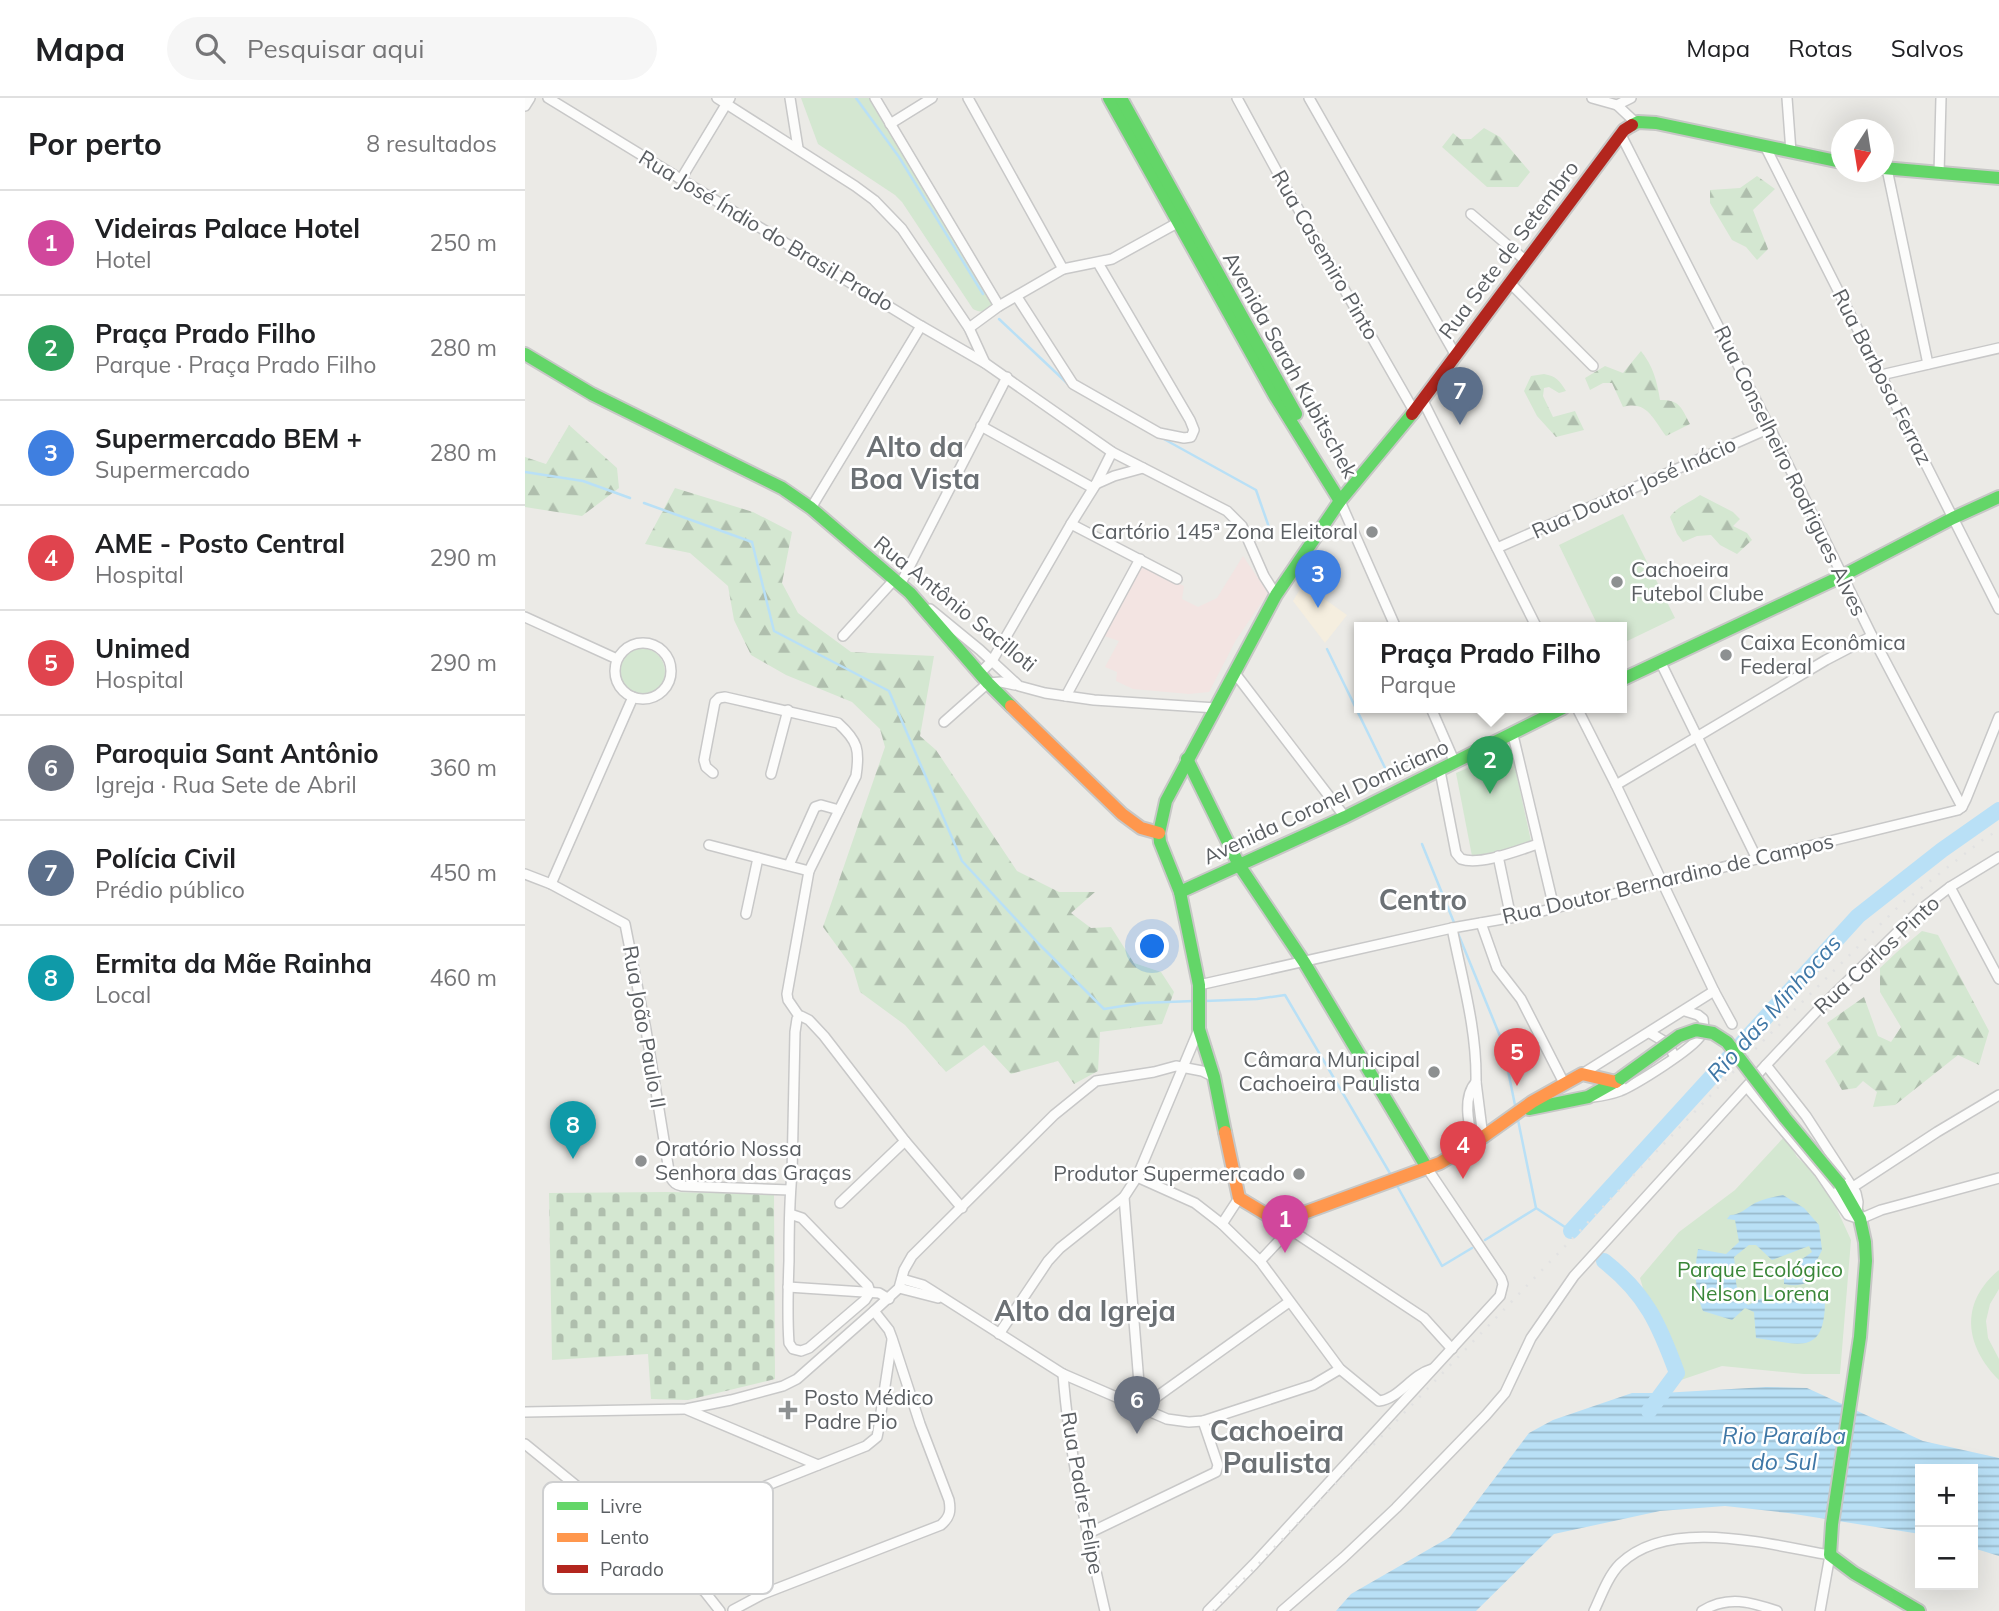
<!DOCTYPE html>
<html lang="pt">
<head>
<meta charset="utf-8">
<style>
	body { margin:0; font-family:Mulish,sans-serif; background:#f6f6f6; color:#202124 }
	.controls { position:absolute; right:21px; bottom:21px; display:grid; overflow:hidden; border-radius:0px; box-shadow:0 7px 28px #0002 }
	.controls button { width:63px; height:63px; display:grid; place-items:center; padding:0; border:0; border-bottom:2px solid #e0e0e0; background:#fff; color:#202124; font:35px sans-serif }
	.compass { position:absolute; left:1306px; top:21px; width:63px; height:63px; border-radius:50%; background:#fff; box-shadow:0 7px 28px #0002; rotate:192deg }
	.you { position:absolute; left:628px; top:849px; width:24px; height:24px; margin:-18px; border:5px solid #fff; border-radius:50%; background:#1a73e8; box-shadow:0 0 0 10px #1a73e833 }
	.badge { display:grid; place-items:center; width:46px; height:46px; border-radius:50%; background:#1a73e8; color:#fff; font-size:23px; font-weight:700 }
	.pin { position:absolute; translate:-50% -58px; filter:drop-shadow(0 2px 4px #0008) }
	.pin::after { content:''; position:absolute; top:37px; width:24px; height:21px; background:inherit; clip-path:polygon(0 0,100% 0,50% 100%) }
	.popup { position:absolute; left:829px; top:524px; width:273px; height:91px; box-sizing:border-box; display:grid; place-content:center; border-radius:0px; background:#fff; filter:drop-shadow(0 2px 5px #0005); font-size:23px; white-space:nowrap; color:#757577 }
	.popup b { font-size:26px; color:#202124 }
	.popup::after { content:''; position:absolute; left:50%; top:100%; margin-left:-14px; border:14px solid transparent; border-top-color:#fff }
	.list { margin:0; padding:0; list-style:none }
	h2 { display:flex; justify-content:space-between; align-items:center; height:91px; margin:0; padding:0 28px; font-size:30px }
	h2 small { font-size:23px; font-weight:400; color:#757577 }
	.list li { display:grid; grid-template-columns:46px 1fr auto; gap:21px; align-items:center; box-sizing:border-box; height:105px; padding:0 28px; border-top:2px solid #e0e0e0 }
	.list b { display:block; font-size:26px; white-space:nowrap }
	.list p { margin:0; font-size:23px; white-space:nowrap; color:#757577 }
	.list em { font-size:23px; font-style:normal; color:#757577 }
	.icon { flex:none; width:38px; height:38px; fill:none; stroke:currentColor; stroke-width:2; stroke-linecap:round; stroke-linejoin:round }
	.map { position:relative; flex:none; width:1474px; height:1513px; overflow:hidden }
	header { display:flex; align-items:center; gap:42px; box-sizing:border-box; height:98px; padding:0 35px; background:#fff; border-bottom:2px solid #e0e0e0 }
	header strong { font-size:33px }
	nav { display:flex; gap:38px; margin-inline-start:auto; font-size:24px }
	.search { width:490px; height:63px; background:#f6f6f6; display:flex; align-items:center; gap:18px; box-sizing:border-box; padding:0 24px; border-radius:38px; color:#757577; font-size:26px }
	main { display:flex }
	aside { flex:1; background:#fff }
	.map>svg:first-child { display:block }
</style>
</head>
<body>
<header>
<strong>Mapa</strong>
<div class="search"><svg class="icon" aria-label="search" viewBox="0 0 24 24"><circle cx="10" cy="10" r="6"/><path d="M15 15l6 6"/></svg>Pesquisar aqui</div>
<nav><a>Mapa</a><a>Rotas</a><a>Salvos</a></nav>
</header>
<main>
<aside>
<h2>Por perto<small>8 resultados</small></h2>
<ul class="list">
<li><span class="badge" style="background:#d1479c">1</span><div><b>Videiras Palace Hotel</b><p>Hotel</p></div><em>250 m</em></li>
<li><span class="badge" style="background:#2e9e5b">2</span><div><b>Praça Prado Filho</b><p>Parque · Praça Prado Filho</p></div><em>280 m</em></li>
<li><span class="badge" style="background:#3f7fe0">3</span><div><b>Supermercado BEM +</b><p>Supermercado</p></div><em>280 m</em></li>
<li><span class="badge" style="background:#e0444e">4</span><div><b>AME - Posto Central</b><p>Hospital</p></div><em>290 m</em></li>
<li><span class="badge" style="background:#e0444e">5</span><div><b>Unimed</b><p>Hospital</p></div><em>290 m</em></li>
<li><span class="badge" style="background:#6b7280">6</span><div><b>Paroquia Sant Antônio</b><p>Igreja · Rua Sete de Abril</p></div><em>360 m</em></li>
<li><span class="badge" style="background:#5c6f8a">7</span><div><b>Polícia Civil</b><p>Prédio público</p></div><em>450 m</em></li>
<li><span class="badge" style="background:#0f9aa8">8</span><div><b>Ermita da Mãe Rainha</b><p>Local</p></div><em>460 m</em></li>
</ul>
</aside>
<div class="map">
<svg width="1474" height="1513" viewBox="0 0 1474 1513">
	<defs>
		<pattern id="forest-firs" width="22" height="20" patternUnits="userSpaceOnUse" patternTransform="scale(1.75)"><rect width="22" height="20" fill="#d4e7d1"/><path d="M5 1l3.5 6h-7zM16 11l3.5 6h-7z" fill="#afbead"/></pattern>
		<pattern id="cemetery-stones" width="16" height="16" patternUnits="userSpaceOnUse" patternTransform="scale(1.75)"><rect width="16" height="16" fill="#d4e7d1"/><path d="M2 7V4a2 2 0 0 1 4 0v3zM10 15v-3a2 2 0 0 1 4 0v3z" fill="#afbead"/></pattern>
		<pattern id="water-rules" width="6" height="5" patternUnits="userSpaceOnUse" patternTransform="scale(1.75)"><rect width="6" height="5" fill="#b9e0f6"/><path d="M0 2.5h6" fill="none" stroke="#99b9cb"/></pattern>
	</defs>
	<rect width="100%" height="100%" fill="#ebeae6"/>
	<polygon fill="#f5eedf" points="778,486 822,517 800,545 768,503"/>
	<polygon fill="#f3e4e2" points="718,458 743,495 711,542 684,594 664,596 608,591 591,583 592,574 580,569 594,543 579,538 617,469 659,488 657,501 673,509 692,500"/>
	<g fill="#d4e7d1">
		<path d="M276,0H344L468,205C464,213 456,216 448,211L377,104L370,97L293,46Z"/>
		<polygon points="1098,416 1150,520 1096,546 1096,530 1074,530 1034,447"/>
		<circle cx="116" cy="574" r="24"/>
		<polygon points="986,651 1006,743 976,753 947,758 931,675"/>
		<polygon points="1260,1038 1272,1059 1291,1077 1304,1094 1326,1142 1315,1276 1279,1276 1197,1268 1156,1282 1142,1249 1129,1227 1115,1180 1154,1134 1210,1092"/>
		<path d="M1474,1172V1191L1465,1206L1461,1223L1463,1240L1474,1261V1282C1440,1248 1434,1205 1474,1172Z"/>
	</g>
	<g fill="url(#forest-firs)">
		<polygon points="959,30 975,39 1005,74 993,89 962,89 917,49 928,35 935,41 946,41"/>
		<polygon points="1232,78 1250,91 1228,112 1243,151 1232,162 1221,149 1207,142 1185,105 1185,92 1215,90"/>
		<path d="M1116,253C1128,268 1132,283 1135,302C1155,302 1156,309 1165,326L1141,338C1128,321 1122,302 1098,309L1087,285H1078L1065,292L1060,280L1080,268L1098,275Z"/>
		<path d="M1019,276C1031,278 1035,283 1041,293L1034,295L1024,289L1019,290L1018,298L1028,319L1050,313L1059,332L1031,339L1012,318L999,293L1006,278Z"/>
		<polygon points="44,327 92,370 94,390 57,418 0,409 0,359 21,366"/>
		<polygon points="150,390 228,414 267,434 257,485 273,515 326,554 409,558 395,638 411,652 492,773 534,794 570,794 546,815 566,830 586,829 609,865 636,874 649,894 637,926 575,934 573,973 549,986 533,963 486,976 459,947 421,974 380,927 335,894 328,870 298,829 360,649 355,631 327,604 261,577 226,557 209,522 203,488 165,455 120,446"/>
		<path d="M1175,397L1208,414L1215,421L1208,428L1222,435L1227,442L1212,456L1195,447L1186,437L1172,438L1158,444L1152,436L1145,419C1152,408 1165,405 1175,397Z"/>
		<polygon points="1397,833 1413,837 1464,933 1454,967 1433,957 1370,1007 1348,1009 1352,994 1338,983 1331,990 1317,992 1300,963 1316,949 1302,925 1339,899 1353,938 1366,944 1376,929 1355,894 1355,870 1372,854"/>
	</g>
	<polygon fill="url(#cemetery-stones)" points="142,1094 249,1096 250,1281 163,1302 126,1301 123,1256 27,1262 24,1095"/>
	<g fill="url(#water-rules)">
		<path d="M1258,1097L1279,1110L1294,1127L1297,1152L1291,1164L1293,1175C1282,1187 1274,1189 1259,1186V1174L1287,1154L1284,1148L1247,1162L1231,1147H1224L1209,1159C1212,1179 1207,1191 1223,1207L1243,1197L1258,1199L1271,1196L1291,1197L1300,1202C1300,1259 1274,1246 1231,1240L1229,1214L1220,1210L1207,1222L1178,1213C1170,1193 1169,1172 1173,1151L1201,1156L1214,1144L1210,1122L1202,1121L1205,1117C1215,1117 1221,1110 1230,1105C1239,1101 1248,1099 1258,1097Z"/>
		<polygon points="1241,1289 1282,1290 1398,1343 1474,1360 1474,1458 1448,1450 1448,1371 1395,1371 1395,1436 1263,1415 1200,1408 1135,1413 1029,1436 951,1513 811,1513 826,1496 925,1439 1004,1335 1028,1322 1107,1295 1137,1295"/>
	</g>
	<g fill="none" stroke-linecap="round" stroke-linejoin="round">
		<g stroke="#b9e0f6" stroke-width="2.5">
			<polyline points="331,0 374,59 458,196"/>
			<polyline points="474,221 543,286"/>
			<polyline points="637,340 731,392 746,435"/>
			<polyline points="0,374 58,383 105,400"/>
			<polyline points="119,405 227,444 249,533 364,593 437,763 514,846 579,911 616,905 669,903"/>
			<polyline points="802,551 864,678"/>
			<polyline points="897,746 930,827"/>
			<polyline points="932,833 977,943 991,1012"/>
			<polyline points="680,903 732,901 760,897 866,1077"/>
			<polyline points="993,1022 1011,1110 1046,1133"/>
			<polyline points="871,1086 917,1168 947,1150"/>
			<polyline points="960,1142 1010,1111"/>
		</g>
		<g stroke="#b9e0f6" stroke-width="16">
			<polyline points="1046,1133 1333,818 1417,752 1474,712"/>
			<path d="M1079,1163C1121,1196 1134,1226 1152,1275L1124,1313"/>
		</g>
		<g stroke="#c8c8c8" stroke-width="12">
			<g id="street">
				<polyline points="23,0 396,228 460,265 587,354 702,413 717,428 739,478 751,497"/>
				<polyline points="192,0 330,88 349,102 377,131 444,230 460,265"/>
				<polyline points="265,0 273,50"/>
				<polyline points="350,0 474,208"/>
				<polyline points="443,0 538,171"/>
				<polyline points="712,0 755,79 889,313"/>
				<polyline points="784,0 930,256"/>
				<polyline points="1067,0 1092,7 1110,24"/>
				<polyline points="1262,0 1266,54"/>
				<polyline points="1092,7 1106,0"/>
				<polyline points="0,8 5,0"/>
				<polyline points="365,26 407,0"/>
				<polyline points="1095,35 1245,330 1347,538 1437,709"/>
				<polyline points="1240,48 1474,511"/>
				<polyline points="1362,71 1403,266"/>
				<polyline points="1414,76 1416,0"/>
				<polyline points="156,81 205,0"/>
				<polyline points="946,116 1000,162"/>
				<polyline points="984,184 1068,268"/>
				<polyline points="492,199 548,286 634,335 659,340 666,339 669,332 665,322 573,165"/>
				<polyline points="444,230 474,208 538,171 587,161 654,124"/>
				<polyline points="1356,277 1474,250"/>
				<polyline points="897,301 1012,530"/>
				<polyline points="456,328 568,390"/>
				<polyline points="571,386 589,378 618,370"/>
				<polyline points="815,403 871,530"/>
				<polyline points="286,410 396,228"/>
				<polyline points="546,426 652,481"/>
				<polyline points="972,450 1245,330"/>
				<polyline points="375,487 482,279"/>
				<polyline points="405,511 455,552 494,588 520,595 569,602 691,610"/>
				<polyline points="0,519 92,561"/>
				<polyline points="318,538 369,482"/>
				<circle cx="118" cy="573" r="28"/>
				<polyline points="1135,563 1232,761"/>
				<polyline points="709,574 820,719"/>
				<polyline points="455,575 467,563 546,426 571,386 587,354"/>
				<polyline points="541,598 615,461"/>
				<polyline points="906,610 930,665"/>
				<polyline points="1052,610 1091,687 1189,893 1207,926"/>
				<polyline points="419,624 463,585 476,584 490,587"/>
				<polyline points="988,637 1029,810"/>
				<path d="M915,673L931,755L936,761C955,768 994,752 1013,746"/>
				<path d="M188,675L181,669L179,662L190,604L194,600L200,599L313,625C333,643 335,652 331,678L284,773L262,896L263,902L274,918"/>
				<polyline points="246,676 263,612"/>
				<polyline points="1091,687 1301,562 1347,538"/>
				<polyline points="184,747 284,773"/>
				<polyline points="973,758 986,820"/>
				<polyline points="264,767 290,709 296,707 314,712"/>
				<path d="M0,776L26,786L100,826L121,932L145,1079C149,1085 151,1087 157,1088L265,1092"/>
				<polyline points="26,786 108,599"/>
				<polyline points="1425,789 1474,881"/>
				<polyline points="221,816 233,760"/>
				<polyline points="956,825 972,870 996,901 1039,985"/>
				<path d="M927,830C937,881 952,931 951,984"/>
				<polyline points="674,887 927,830 1001,817 1433,712 1437,709 1441,701 1474,619"/>
				<polyline points="1125,935 1142,945 1150,959"/>
				<polyline points="1241,967 1281,1018 1331,1095 1333,1104 1332,1114"/>
				<polyline points="1057,976 1189,893"/>
				<polyline points="1222,989 1294,1074 1323,1117 1335,1121 1356,1112 1474,1080"/>
				<path d="M1068,999C1077,998 1087,996 1095,993C1111,986 1168,951 1176,937C1179,932 1179,927 1178,921L1173,917L1160,913"/>
				<path d="M948,1045C944,1027 937,999 951,984L958,1039"/>
				<path d="M612,1079L670,1105L697,1126L735,1163L815,1271L854,1303C874,1301 886,1277 907,1271"/>
				<polyline points="1328,1089 1412,1034 1474,997"/>
				<polyline points="315,1105 380,1043"/>
				<path d="M265,1116L277,1120L343,1188L345,1194L340,1202L284,1250L276,1253L268,1251L264,1245C262,1218 263,1190 264,1163C264,1134 264,1105 267,1076L270,934L272,921L276,918L284,922L299,938L380,1043L437,1110"/>
				<polyline points="754,1124 899,1220 927,1251"/>
				<polyline points="697,1126 714,1100"/>
				<polyline points="735,1163 764,1132"/>
				<polyline points="377,1181 398,1187 406,1192 538,1276 642,1321 664,1324 678,1323 788,1287 815,1271"/>
				<polyline points="263,1189 354,1195 364,1201"/>
				<polyline points="374,1190 413,1200"/>
				<polyline points="474,1236 523,1163 535,1150 599,1099"/>
				<path d="M538,1276C544,1356 562,1435 580,1513"/>
				<polyline points="616,1310 599,1099 612,1079 674,931"/>
				<polyline points="616,1310 764,1204"/>
				<polyline points="163,1312 293,1367"/>
				<polyline points="0,1314 161,1311 206,1302 258,1288 272,1281 349,1213"/>
				<polyline points="0,1346 161,1477 180,1494 195,1513"/>
				<polyline points="562,1436 691,1374 693,1367 678,1323"/>
				<polyline points="115,1438 341,1348 352,1339 353,1334 367,1242"/>
				<path d="M208,1512L238,1496L416,1427C425,1419 426,1413 424,1402L395,1326L367,1240L364,1232L349,1213L374,1190L379,1172L387,1158L529,1017L571,983L629,974L651,968L677,973L689,979"/>
				<polyline points="683,1513 729,1466 975,1198 978,1186 976,1180 902,1070"/>
				<polyline points="757,1513 819,1459 871,1410 961,1317 980,1295 1006,1240 1049,1178 1241,967 1292,913 1395,812 1425,789 1474,759"/>
				<path d="M1069,1513C1076,1498 1083,1478 1095,1466C1144,1418 1245,1447 1305,1457L1295,1513"/>
				<path d="M1177,1513C1203,1497 1226,1504 1252,1513"/>
			</g>
		</g>
		<g stroke="#c7c7c6" stroke-width="16">
			<g id="fast">
				<polyline points="584,0 750,298 815,403"/>
				<polyline points="596,0 771,316"/>
				<polyline points="1107,27 1113,24 1131,25 1316,64"/>
				<polyline points="1358,70 1474,80"/>
				<polyline points="0,256 67,296 257,390 286,410 385,495 463,585 486,608"/>
				<polyline points="1096,582 1317,478 1428,420 1474,399"/>
				<polyline points="662,661 714,767 779,864 902,1070"/>
				<polyline points="655,794 820,719 1038,610"/>
				<polyline points="1004,1011 1063,999 1095,981"/>
				<polyline points="700,1034 689,979 674,931 674,887 655,794 635,744 634,735 641,703 751,497 815,403 887,316"/>
				<polyline points="1315,1086 1335,1121 1340,1144 1341,1163 1335,1239 1307,1426 1305,1457 1329,1475 1394,1513"/>
			</g>
		</g>
		<g stroke="#c7c7c6" stroke-width="16">
			<g id="slow">
				<polyline points="486,608 597,716 616,730 634,735"/>
				<polyline points="700,1034 714,1100 754,1124 915,1065 958,1039 1007,1004 1057,976 1091,984"/>
			</g>
		</g>
		<g stroke="#c7c7c6" stroke-width="16">
			<polyline id="jam" points="887,316 1099,32 1107,27"/>
		</g>
		<use href="#street" stroke="#fcfcfb" stroke-width="9"/>
		<use href="#fast" stroke="#63d668" stroke-width="12"/>
		<use href="#slow" stroke="#ff974d" stroke-width="12"/>
		<use href="#jam" stroke="#b3261e" stroke-width="12"/>
		<polyline stroke="#e2e2e2" stroke-width="2.5" stroke-dasharray="2 9" stroke-linecap="butt" points="688,1513 1241,940 1377,805 1460,740 1474,732"/>
		<g stroke="#c7c7c6" stroke-width="16" stroke-linecap="butt">
			<polyline id="fast-bridge" points="1096,980 1154,938 1171,932 1188,935 1202,944 1260,1020 1315,1086"/>
		</g>
		<use href="#fast-bridge" stroke="#63d668" stroke-width="12"/>
	</g>
	<g fill="#8d9091" stroke="#fff" stroke-width="2.5">
		<circle cx="847" cy="434" r="7"/>
		<circle cx="1092" cy="484" r="7"/>
		<circle cx="1201" cy="557" r="7"/>
		<circle cx="909" cy="974" r="7"/>
		<circle cx="116" cy="1063" r="7"/>
		<circle cx="774" cy="1076" r="7"/>
		<path d="M259.5 1301.5h7v7h7v7h-7v7h-7v-7h-7v-7h7z"/>
	</g>
	<g text-anchor="middle" stroke-width="5" stroke-linejoin="round" paint-order="stroke">
		<g font-size="21" fill="#5b5f63" stroke="#fff">
			<text transform="translate(241 133) rotate(31)" y="7">Rua José Índio do Brasil Prado</text>
			<text transform="translate(984 152) rotate(-53)" y="7">Rua Sete de Setembro</text>
			<text transform="translate(800 157) rotate(60)" y="7">Rua Casemiro Pinto</text>
			<text transform="translate(765 267) rotate(61)" y="7">Avenida Sarah Kubitschek</text>
			<text transform="translate(1357 279) rotate(63)" y="7">Rua Barbosa Ferraz</text>
			<text transform="translate(1265 373) rotate(64)" y="7">Rua Conselheiro Rodrigues Alves</text>
			<text transform="translate(1109 390) rotate(-24)" y="7">Rua Doutor José Inácio</text>
			<text transform="translate(430 506) rotate(39)" y="7">Rua Antônio Sacilloti</text>
			<text transform="translate(801 704) rotate(-25)" y="7">Avenida Coronel Domiciano</text>
			<text transform="translate(1143 781) rotate(-13)" y="7">Rua Doutor Bernardino de Campos</text>
			<text transform="translate(1352 857) rotate(-43)" y="7">Rua Carlos Pinto</text>
			<text transform="translate(119 929) rotate(80)" y="7">Rua João Paulo II</text>
			<text transform="translate(557 1395) rotate(80)" y="7">Rua Padre Felipe</text>
		</g>
		<g font-size="21" fill="#5b5f63" stroke="#fff" text-anchor="start">
			<text x="833" y="441" text-anchor="end">Cartório 145ª Zona Eleitoral</text>
			<text x="1106" y="479">Cachoeira<tspan x="1106" dy="24">Futebol Clube</tspan></text>
			<text x="1215" y="552">Caixa Econômica<tspan x="1215" dy="24">Federal</tspan></text>
			<text x="895" y="969" text-anchor="end">Câmara Municipal<tspan x="895" dy="24">Cachoeira Paulista</tspan></text>
			<text x="130" y="1058">Oratório Nossa<tspan x="130" dy="24">Senhora das Graças</tspan></text>
			<text x="760" y="1083" text-anchor="end">Produtor Supermercado</text>
			<text x="279" y="1307">Posto Médico<tspan x="279" dy="24">Padre Pio</tspan></text>
		</g>
		<g font-size="21" fill="#398638" stroke="#fff">
			<text x="1235" y="1179">Parque Ecológico<tspan x="1235" dy="24">Nelson Lorena</tspan></text>
		</g>
		<g font-size="23" font-style="italic" fill="#3f77a6" stroke="#fff">
			<text transform="translate(1249 910) rotate(-48)" y="8">Rio das Minhocas</text>
			<text x="1259" y="1346">Rio Paraíba<tspan x="1259" dy="26">do Sul</tspan></text>
		</g>
		<g font-size="28" font-weight="bold" fill="#6c7175" stroke="#fff">
			<text x="390" y="359">Alto da<tspan x="390" dy="32">Boa Vista</tspan></text>
			<text x="898" y="812">Centro</text>
			<text x="560" y="1223">Alto da Igreja</text>
			<text x="752" y="1343">Cachoeira<tspan x="752" dy="32">Paulista</tspan></text>
		</g>
	</g>
	<rect x="18" y="1384" width="230" height="112" rx="10" fill="#fff" stroke="#cecfd0" stroke-width="2"/>
	<rect x="32" y="1404" width="31" height="8" fill="#63d668"/>
	<rect x="32" y="1435" width="31" height="9" fill="#ff974d"/>
	<rect x="32" y="1467" width="31" height="8" fill="#b3261e"/>
	<g font-size="19" fill="#5b5f63">
		<text x="75" y="1415">Livre</text>
		<text x="75" y="1446">Lento</text>
		<text x="75" y="1478">Parado</text>
	</g>
</svg>
<div class="controls">
<button>+</button>
<button>−</button>
</div>
<svg class="compass" viewBox="-18 -18 36 36"><path d="M0-13l5 13h-10z" fill="#e53935"/><path d="M0 13l5-13h-10z" fill="#757577"/></svg>
<div class="you"></div>
<div class="pin badge" style="left:760px;top:1155px;background:#d1479c">1</div>
<div class="pin badge" style="left:965px;top:696px;background:#2e9e5b">2</div>
<div class="popup"><b>Praça Prado Filho</b>Parque</div>
<div class="pin badge" style="left:793px;top:510px;background:#3f7fe0">3</div>
<div class="pin badge" style="left:938px;top:1081px;background:#e0444e">4</div>
<div class="pin badge" style="left:992px;top:988px;background:#e0444e">5</div>
<div class="pin badge" style="left:612px;top:1336px;background:#6b7280">6</div>
<div class="pin badge" style="left:935px;top:327px;background:#5c6f8a">7</div>
<div class="pin badge" style="left:48px;top:1061px;background:#0f9aa8">8</div>
</div>
</main>
</body>
</html>
